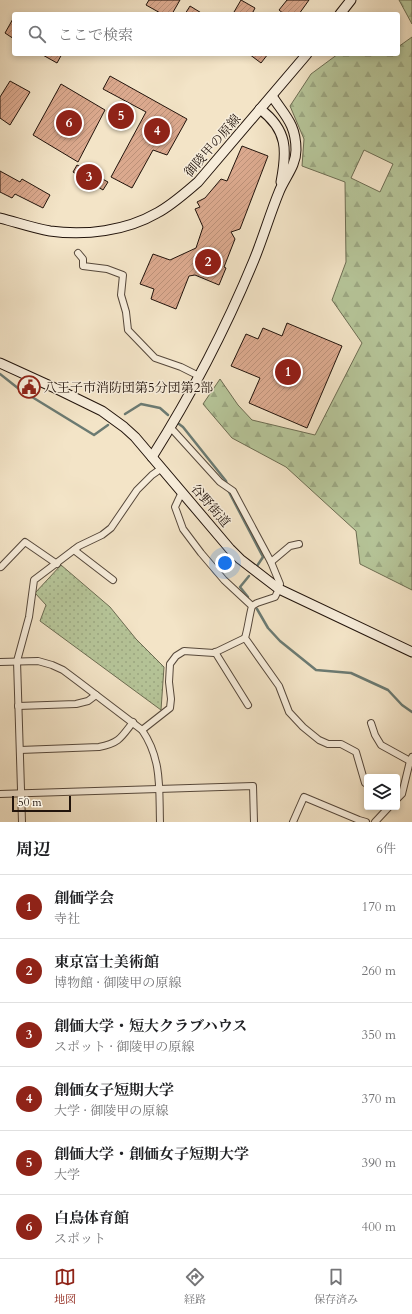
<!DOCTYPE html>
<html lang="ja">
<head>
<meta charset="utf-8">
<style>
	body { margin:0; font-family:Cardo,"Noto Serif JP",serif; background:#f6f6f6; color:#202124 }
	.controls { position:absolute; right:12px; bottom:12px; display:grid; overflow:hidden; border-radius:4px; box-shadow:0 2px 6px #0003 }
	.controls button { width:36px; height:36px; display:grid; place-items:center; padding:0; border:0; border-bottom:1px solid #e0e0e0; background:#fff; color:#202124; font:20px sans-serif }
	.scale { position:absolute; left:12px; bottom:10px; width:59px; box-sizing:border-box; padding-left:4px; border:2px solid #22140c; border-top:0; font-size:11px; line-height:14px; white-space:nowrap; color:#22140c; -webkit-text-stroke:3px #f7eddb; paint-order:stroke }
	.you { position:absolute; left:225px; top:563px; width:14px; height:14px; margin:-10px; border:3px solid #fff; border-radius:50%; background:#1a73e8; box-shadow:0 0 0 6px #1a73e833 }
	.badge { display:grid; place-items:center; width:26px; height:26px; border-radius:50%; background:#8f2418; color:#fff; font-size:13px; font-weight:700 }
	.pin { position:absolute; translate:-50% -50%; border:2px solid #fff; box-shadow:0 1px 4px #0006 }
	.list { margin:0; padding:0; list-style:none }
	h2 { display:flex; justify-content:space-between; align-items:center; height:52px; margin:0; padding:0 16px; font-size:17px }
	h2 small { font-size:13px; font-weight:400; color:#757577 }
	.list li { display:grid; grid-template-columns:26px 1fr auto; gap:12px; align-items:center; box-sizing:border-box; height:64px; padding:0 16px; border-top:1px solid #e0e0e0 }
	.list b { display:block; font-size:15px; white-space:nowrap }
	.list p { margin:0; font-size:13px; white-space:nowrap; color:#757577 }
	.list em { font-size:13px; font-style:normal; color:#757577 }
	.icon { flex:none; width:22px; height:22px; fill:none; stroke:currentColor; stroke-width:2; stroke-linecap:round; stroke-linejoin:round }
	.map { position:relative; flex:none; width:412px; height:822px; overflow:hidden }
	.search { position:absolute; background:#fff; box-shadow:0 2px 6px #0003; left:12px; right:12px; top:12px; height:44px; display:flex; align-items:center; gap:10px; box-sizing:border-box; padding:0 14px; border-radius:4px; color:#757577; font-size:15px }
	.sheet { height:436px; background:#fff }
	nav { display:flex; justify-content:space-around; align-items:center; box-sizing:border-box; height:56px; border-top:1px solid #e0e0e0; background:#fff; font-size:11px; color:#757577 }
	nav a { display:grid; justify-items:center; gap:2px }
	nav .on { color:#8f2418 }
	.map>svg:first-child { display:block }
</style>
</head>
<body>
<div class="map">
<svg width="412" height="822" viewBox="0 0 412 822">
	<defs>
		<pattern id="grass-dots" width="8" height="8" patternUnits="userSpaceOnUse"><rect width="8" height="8" fill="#b6c599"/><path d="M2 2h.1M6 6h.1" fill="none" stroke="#9ca883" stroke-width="1.8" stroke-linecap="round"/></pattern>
		<pattern id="forest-firs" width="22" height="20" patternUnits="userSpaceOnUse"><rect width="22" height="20" fill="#b6c599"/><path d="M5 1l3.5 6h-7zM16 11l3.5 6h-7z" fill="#9ca883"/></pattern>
		<pattern id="building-hatch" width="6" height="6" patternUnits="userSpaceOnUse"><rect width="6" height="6" fill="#dba98e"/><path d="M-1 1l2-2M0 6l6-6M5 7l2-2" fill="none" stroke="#bc9179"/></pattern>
	</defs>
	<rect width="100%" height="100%" fill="#f3e4c7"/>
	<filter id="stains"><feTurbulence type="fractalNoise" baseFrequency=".005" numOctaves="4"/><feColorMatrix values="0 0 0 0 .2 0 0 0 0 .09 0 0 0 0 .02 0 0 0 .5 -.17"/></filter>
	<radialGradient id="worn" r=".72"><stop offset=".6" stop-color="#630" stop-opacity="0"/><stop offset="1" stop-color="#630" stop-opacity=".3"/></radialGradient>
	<polygon fill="url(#grass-dots)" stroke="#6c6c52" points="61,565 110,607 136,639 164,667 161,710 40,621 46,605 35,593"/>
	<g fill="url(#forest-firs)" stroke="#6c6c52" fill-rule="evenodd">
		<polygon points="399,0 412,0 412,24"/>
		<path d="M412,37V590L360,564L356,531L286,467L232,438L203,404L220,379L238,405L252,420L315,435L362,343L332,300L346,262L345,182L302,166L304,139L290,106L311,74L338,54H398V47ZM364,150L393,164L380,192L351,178Z"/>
	</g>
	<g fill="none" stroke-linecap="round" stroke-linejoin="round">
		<g stroke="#6b7a72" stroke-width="2.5">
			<polyline points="0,374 19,389 94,435 108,425"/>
			<polyline points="125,414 141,404 160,408 168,415"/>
			<polyline points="179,424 183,427 226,481 227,485"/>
			<polyline points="228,490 263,557 257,566"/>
			<polyline points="248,597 240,587 249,576"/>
			<polyline points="257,609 268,628 280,641 316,670 351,673 388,690 402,705 412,712"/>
		</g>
	</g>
	<g fill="url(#building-hatch)" stroke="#22140c">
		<polygon points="149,0 180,0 172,14 162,14 146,5"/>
		<polygon points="241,0 255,8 252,14 237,14 234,12"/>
		<polygon points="287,0 309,0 299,14 284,14 279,10"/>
		<polygon points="190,6 203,14 185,14"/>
		<polygon points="14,17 14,39 5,33"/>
		<polygon points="41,54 62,54 57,63"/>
		<polygon points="249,54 268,54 261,63"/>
		<polygon points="110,76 187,119 167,155 153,150 132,188 111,177 146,112 103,89"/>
		<polygon points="10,81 30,92 10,125 0,118 0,97"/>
		<polygon points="61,84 105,110 78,162 33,135"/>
		<polygon points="242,146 268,156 240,229 231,232 235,239 224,267 226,268 219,285 195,275 189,276 176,309 151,299 154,289 140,284 153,254 170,260 196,248 203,227 195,209 200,207 197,202 205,198 221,179 227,181"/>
		<polygon points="77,165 89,171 90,170 97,174 97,176 108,182 103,190 95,185 93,188 80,181 82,178 73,172"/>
		<polygon points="0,171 20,182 22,179 50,195 43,208 15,194 12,198 0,192"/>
		<polygon points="287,323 342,346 307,428 249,403 260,378 231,366 246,334 258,339 263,328 282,336"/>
	</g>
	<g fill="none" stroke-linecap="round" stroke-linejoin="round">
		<g stroke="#56483b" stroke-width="8">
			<g id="street">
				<polyline points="78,253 83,259 83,266 107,269 123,275 121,295 126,312 128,330 155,358 181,367 199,376"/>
				<polyline points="171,428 220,482 233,491 271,562 280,584 279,589 275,597 257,603 252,606"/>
				<path d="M182,492L175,507L183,529L201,553L224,580L252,606C249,617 248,628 245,638L279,686L289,712L303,727L319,740L328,744H341L356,752L365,783L367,784"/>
				<polyline points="74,550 113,580"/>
				<polyline points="271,562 290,546 299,544"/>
				<polyline points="1,567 25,542 57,564"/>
				<polyline points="215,652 248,705"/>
				<path d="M0,662L38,661L52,665L63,670L79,682L142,730C162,759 159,788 160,822"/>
				<polyline points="18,706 76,704 88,701 96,695"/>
				<polyline points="371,723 375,735 381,745 410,761"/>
				<polyline points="142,730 170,708 171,699 169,682 170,664 176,656 184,651 214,653 245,638"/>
				<path d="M20,750L99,747C119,743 121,738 133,722"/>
				<polyline points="0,794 253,786 254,822"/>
				<polyline points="397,799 402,794 410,761 412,757"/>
				<polyline points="22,822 17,661 29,617 34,580 79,546 102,535 111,528 137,490 152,475 162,468"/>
				<polyline points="293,822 304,797 359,820 366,822"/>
				<polyline points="375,822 389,807"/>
			</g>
		</g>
		<g stroke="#22140c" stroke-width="11">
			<g id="secondary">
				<polyline points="340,14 351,0"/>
				<path d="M260,109C288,130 287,151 281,182"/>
				<path d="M0,218C16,222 33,228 50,231C85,236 126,231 157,213C172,205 185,193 198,182L307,54"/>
				<polyline points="0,363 57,389 102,411 124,427 135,437 230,549 240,559 279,589 412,652"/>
				<path d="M152,457C191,395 226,328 254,260C263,238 270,214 279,192C285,177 296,166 296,150C296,124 285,116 272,96"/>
			</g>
		</g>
		<use href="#street" stroke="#f7eddb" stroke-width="6"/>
		<use href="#secondary" stroke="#f7eddb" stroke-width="9"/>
	</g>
	<defs>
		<g id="civic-ring" transform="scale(1.15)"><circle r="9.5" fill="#f7eddb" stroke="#8f2418" stroke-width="1.5"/><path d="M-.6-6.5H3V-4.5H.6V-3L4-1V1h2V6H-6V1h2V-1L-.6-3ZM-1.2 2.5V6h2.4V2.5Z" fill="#8f2418"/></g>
	</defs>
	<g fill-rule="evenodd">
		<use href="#civic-ring" x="29" y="387"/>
	</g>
	<g text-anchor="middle" stroke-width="3" stroke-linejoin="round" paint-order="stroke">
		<g font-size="13" fill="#22140c" stroke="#f7eddb">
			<text transform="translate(212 145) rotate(-49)" y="5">御陵甲の原線</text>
			<text transform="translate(211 505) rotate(49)" y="5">谷野街道</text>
		</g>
		<g font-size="13" fill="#22140c" stroke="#f7eddb" text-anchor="start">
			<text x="44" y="392">八王子市消防団第5分団第2部</text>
		</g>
	</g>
	<rect width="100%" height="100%" filter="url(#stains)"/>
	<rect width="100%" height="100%" fill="url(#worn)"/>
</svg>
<div class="controls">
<button><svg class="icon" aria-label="layers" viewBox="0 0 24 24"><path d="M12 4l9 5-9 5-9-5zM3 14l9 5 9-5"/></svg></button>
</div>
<div class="scale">50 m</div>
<div class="you"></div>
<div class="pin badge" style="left:288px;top:372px">1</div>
<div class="pin badge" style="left:208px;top:262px">2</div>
<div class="pin badge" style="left:89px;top:177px">3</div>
<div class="pin badge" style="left:157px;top:131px">4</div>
<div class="pin badge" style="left:121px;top:116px">5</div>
<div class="pin badge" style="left:69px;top:123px">6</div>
<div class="search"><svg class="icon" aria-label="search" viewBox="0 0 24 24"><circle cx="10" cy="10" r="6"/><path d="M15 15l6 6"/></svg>ここで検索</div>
</div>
<section class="sheet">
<h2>周辺<small>6件</small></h2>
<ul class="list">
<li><span class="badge">1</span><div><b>創価学会</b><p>寺社</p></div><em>170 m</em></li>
<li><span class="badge">2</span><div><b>東京富士美術館</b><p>博物館 · 御陵甲の原線</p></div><em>260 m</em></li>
<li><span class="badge">3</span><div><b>創価大学・短大クラブハウス</b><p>スポット · 御陵甲の原線</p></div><em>350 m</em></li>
<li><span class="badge">4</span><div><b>創価女子短期大学</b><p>大学 · 御陵甲の原線</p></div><em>370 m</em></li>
<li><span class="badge">5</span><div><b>創価大学・創価女子短期大学</b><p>大学</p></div><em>390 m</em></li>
<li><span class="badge">6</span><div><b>白鳥体育館</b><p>スポット</p></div><em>400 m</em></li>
</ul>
</section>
<nav>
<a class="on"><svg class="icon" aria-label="map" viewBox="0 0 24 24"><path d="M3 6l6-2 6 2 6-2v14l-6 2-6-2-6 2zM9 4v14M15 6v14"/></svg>地図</a>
<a><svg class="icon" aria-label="directions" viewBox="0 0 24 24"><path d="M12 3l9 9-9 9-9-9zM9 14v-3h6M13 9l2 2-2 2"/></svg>経路</a>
<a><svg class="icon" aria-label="saved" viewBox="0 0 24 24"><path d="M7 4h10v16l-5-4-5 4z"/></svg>保存済み</a>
</nav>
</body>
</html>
